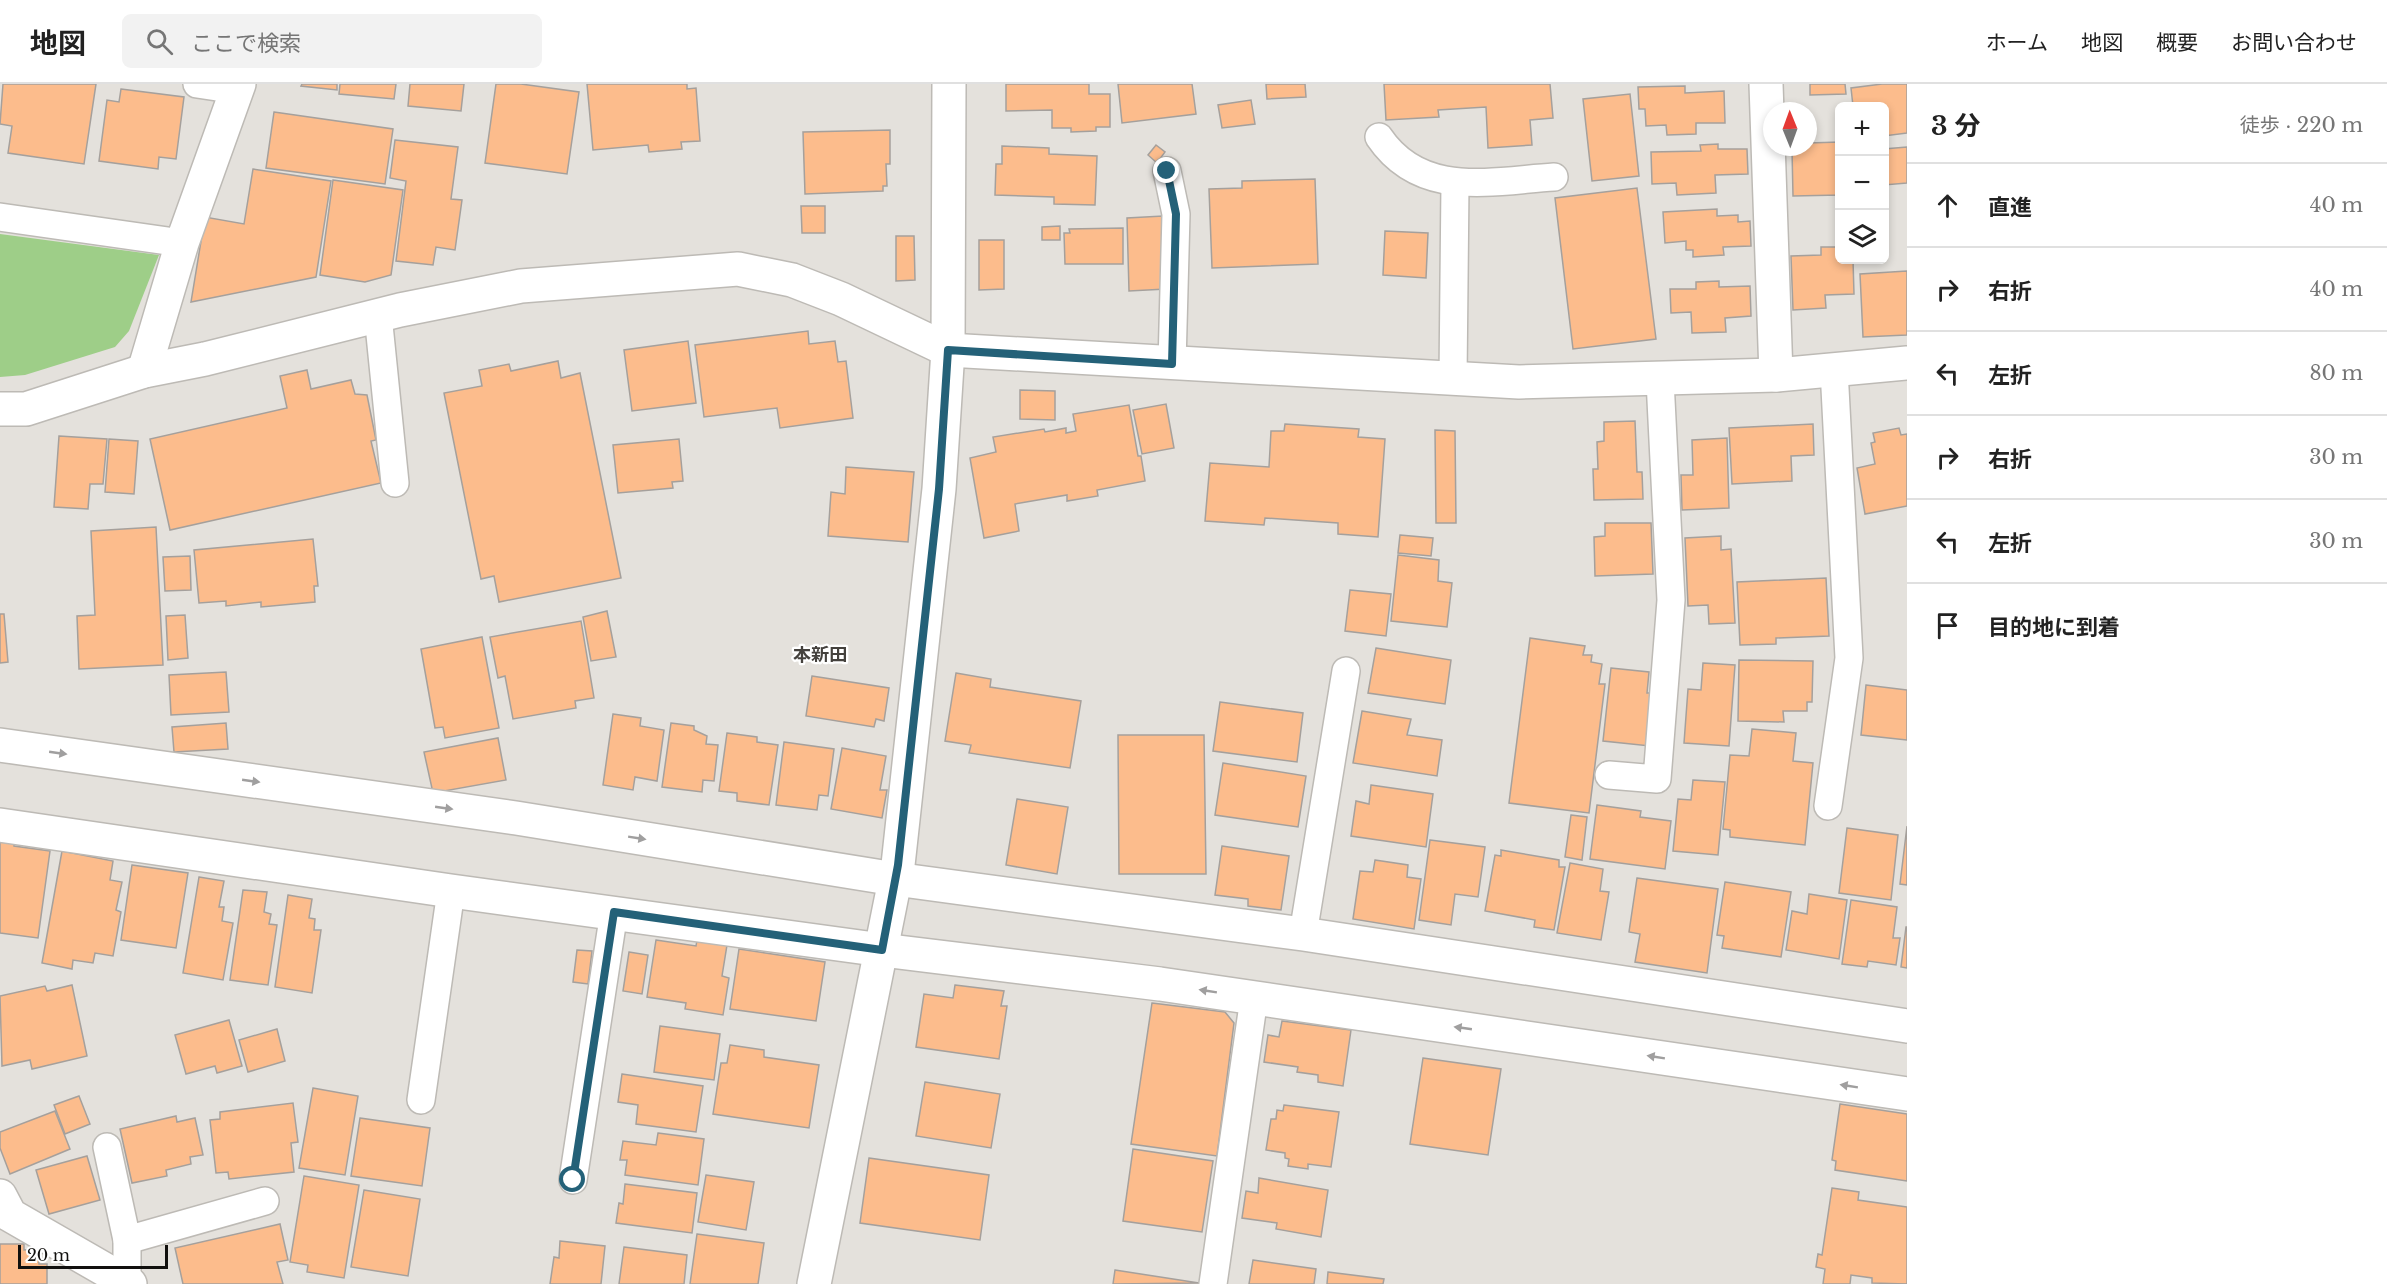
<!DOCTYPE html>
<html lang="ja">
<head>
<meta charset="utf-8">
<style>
	body { margin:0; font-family:"Libre Baskerville","Noto Sans JP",serif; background:#f2f2f2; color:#222 }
	.controls { position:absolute; right:18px; top:18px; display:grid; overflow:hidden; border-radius:9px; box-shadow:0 3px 9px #0003 }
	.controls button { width:54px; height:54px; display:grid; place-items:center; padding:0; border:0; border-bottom:2px solid #e0e0e0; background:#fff; color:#222; font:30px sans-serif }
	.compass { position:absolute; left:1763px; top:18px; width:54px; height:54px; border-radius:50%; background:#fff; box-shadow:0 3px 9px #0003; rotate:359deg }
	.scale { position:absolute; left:18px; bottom:15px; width:150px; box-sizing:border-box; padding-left:6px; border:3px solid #11100e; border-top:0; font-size:16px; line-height:21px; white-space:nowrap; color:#11100e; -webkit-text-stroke:4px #fff; paint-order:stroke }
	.stop { position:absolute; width:18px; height:18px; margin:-14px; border:4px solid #246178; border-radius:50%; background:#fff }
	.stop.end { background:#246178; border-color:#fff; box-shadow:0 2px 6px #0008 }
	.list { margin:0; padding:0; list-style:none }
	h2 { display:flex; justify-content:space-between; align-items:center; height:78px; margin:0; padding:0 24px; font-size:26px }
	h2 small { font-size:20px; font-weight:400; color:#767676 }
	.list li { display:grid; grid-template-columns:39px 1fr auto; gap:18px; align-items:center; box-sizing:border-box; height:84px; padding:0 24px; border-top:2px solid #e0e0e0 }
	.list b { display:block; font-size:22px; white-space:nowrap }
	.list em { font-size:20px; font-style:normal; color:#767676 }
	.icon { flex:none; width:33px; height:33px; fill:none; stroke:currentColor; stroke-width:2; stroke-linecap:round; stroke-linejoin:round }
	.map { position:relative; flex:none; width:1907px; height:1200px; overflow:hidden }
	header { display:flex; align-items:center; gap:36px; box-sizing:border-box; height:84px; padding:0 30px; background:#fff; border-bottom:2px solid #e0e0e0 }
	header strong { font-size:28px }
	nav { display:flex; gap:33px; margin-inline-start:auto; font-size:21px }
	.search { width:420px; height:54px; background:#f2f2f2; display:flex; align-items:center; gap:15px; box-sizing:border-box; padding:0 21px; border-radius:9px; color:#767676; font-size:22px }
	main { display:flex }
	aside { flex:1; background:#fff }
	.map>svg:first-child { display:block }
</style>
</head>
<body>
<header>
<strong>地図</strong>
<div class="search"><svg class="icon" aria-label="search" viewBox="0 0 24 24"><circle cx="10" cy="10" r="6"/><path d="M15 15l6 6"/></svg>ここで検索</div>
<nav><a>ホーム</a><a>地図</a><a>概要</a><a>お問い合わせ</a></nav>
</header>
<main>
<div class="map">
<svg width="1907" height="1200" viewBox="0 0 1907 1200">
	<rect width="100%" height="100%" fill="#e4e1dc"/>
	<polygon fill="#9ece88" points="0,150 159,171 129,247 115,263 25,291 0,293"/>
	<g fill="#fcbc8c" stroke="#a5a09c" stroke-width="1.5">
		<polygon points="3,0 96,0 84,80 8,69 12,42 0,40"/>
		<polygon points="302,0 337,0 337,6 301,2"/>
		<polygon points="340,0 396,0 394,15 339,10"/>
		<polygon points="410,0 464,0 461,27 408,22"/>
		<polygon points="496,0 521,0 579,8 567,90 485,79"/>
		<polygon points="587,0 687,0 687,5 696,4 700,57 681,58 682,65 649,68 648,61 593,66"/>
		<polygon points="1006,0 1089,0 1089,10 1110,10 1110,43 1096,43 1096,47 1071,48 1071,44 1052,44 1052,26 1006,27"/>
		<polygon points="1118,0 1192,0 1196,30 1122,39"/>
		<polygon points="1266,0 1305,0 1306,13 1267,15"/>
		<polygon points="1384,0 1550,0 1553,34 1530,36 1532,61 1488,64 1486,23 1438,26 1439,33 1386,36"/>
		<polygon points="1810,0 1845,0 1846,10 1810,11"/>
		<polygon points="1882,0 1907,0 1907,49 1884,52 1884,22 1853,22 1851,4"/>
		<polygon points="1685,2 1685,9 1724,7 1725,39 1696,39 1696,50 1667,51 1666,41 1646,42 1645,25 1639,25 1638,3"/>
		<polygon points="121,5 184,13 176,75 159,73 158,85 99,77 107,16 119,18"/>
		<polygon points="1630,10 1639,92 1592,97 1583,15"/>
		<polygon points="1251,16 1255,40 1222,44 1218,21"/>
		<polygon points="274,28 393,45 385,100 266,84"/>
		<polygon points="890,46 890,80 886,80 887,102 883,102 883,107 805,110 803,48"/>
		<polygon points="395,56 458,63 451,115 462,116 455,166 436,163 433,181 396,177 406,97 390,94"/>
		<polygon points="1840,58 1840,111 1793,112 1792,66 1803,66 1803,63 1808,63 1808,59"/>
		<polygon points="1718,60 1718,65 1747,65 1748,90 1715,91 1716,109 1677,111 1676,99 1652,100 1651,68 1701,67 1700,61"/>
		<polygon points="1156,61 1165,68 1157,79 1148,71"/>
		<polygon points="1002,62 1049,64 1049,70 1097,72 1095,121 1054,120 1054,113 995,111 996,80 1002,80"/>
		<polygon points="1907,63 1907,99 1884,101 1884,65"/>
		<polygon points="253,85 331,97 316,193 191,218 205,133 244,140"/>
		<polygon points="1315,95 1318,180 1212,184 1209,105 1242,104 1242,97"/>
		<polygon points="333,96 403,106 391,191 365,198 320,191"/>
		<polygon points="1637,104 1656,255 1573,265 1555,114"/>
		<polygon points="801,122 825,122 825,149 802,149"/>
		<polygon points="1717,125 1717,132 1738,131 1738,138 1750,137 1751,162 1723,163 1724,171 1693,173 1693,166 1686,166 1686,157 1665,159 1663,128"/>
		<polygon points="1163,132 1166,205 1129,207 1127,134"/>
		<polygon points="1060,142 1060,156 1042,156 1042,143"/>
		<polygon points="1123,144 1123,180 1065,180 1064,149 1070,149 1069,145"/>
		<polygon points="1385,147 1428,149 1426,194 1383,191"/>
		<polygon points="896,152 914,152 915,196 896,197"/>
		<polygon points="979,156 1004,156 1004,205 979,206"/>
		<polygon points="1821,163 1840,163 1840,176 1853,176 1854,210 1825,211 1826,224 1793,226 1791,172 1821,171"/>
		<polygon points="1907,187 1907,251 1863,253 1860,190"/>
		<polygon points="1719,197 1719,203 1750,202 1751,232 1725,234 1726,248 1692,249 1691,228 1671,229 1670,205 1696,205 1696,198"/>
		<polygon points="808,247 809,260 835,257 838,278 846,277 853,334 780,344 777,324 704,333 695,261"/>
		<polygon points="688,257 696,319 632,327 624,266"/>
		<polygon points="558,277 561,294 580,289 621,494 499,518 494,492 481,495 444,309 482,302 479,286 509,280 511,287"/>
		<polygon points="307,286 311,305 351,296 355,310 367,311 376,356 371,357 381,399 170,446 150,355 287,324 280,292"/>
		<polygon points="1020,306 1055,307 1055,336 1020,335"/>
		<polygon points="1166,320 1174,364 1142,370 1133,326"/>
		<polygon points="1129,321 1138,372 1141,372 1145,397 1097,406 1098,412 1067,417 1067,411 1015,420 1019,447 984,454 970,374 996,368 993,353 1044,345 1045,348 1066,344 1066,349 1076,347 1073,330"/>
		<polygon points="1635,337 1637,388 1642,388 1643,415 1594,416 1593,385 1598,385 1597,358 1604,357 1604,338"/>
		<polygon points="1285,340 1359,345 1358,353 1385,355 1378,453 1338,450 1338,439 1265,434 1264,441 1205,437 1210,379 1269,383 1271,347 1284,347"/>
		<polygon points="1813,340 1814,371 1791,372 1792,397 1732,400 1729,344"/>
		<polygon points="1899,344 1901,351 1907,350 1907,422 1865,430 1857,384 1875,380 1871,359 1875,358 1873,349"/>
		<polygon points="1435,346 1455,347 1456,439 1436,439"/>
		<polygon points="59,352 107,355 103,400 90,400 88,425 54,423"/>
		<polygon points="1727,354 1729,424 1682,426 1681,391 1693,391 1692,356"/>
		<polygon points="109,355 138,357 134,410 105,408"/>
		<polygon points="679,355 683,397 672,398 673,404 618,409 613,361"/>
		<polygon points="846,383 914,388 908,458 828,452 831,408 845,410"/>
		<polygon points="1605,439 1651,439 1653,490 1595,492 1594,453 1605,452"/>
		<polygon points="156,443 163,581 79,585 77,532 95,531 91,447"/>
		<polygon points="1400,451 1433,454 1431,472 1398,469"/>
		<polygon points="1721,452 1721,466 1731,465 1735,539 1709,540 1708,521 1688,522 1685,454"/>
		<polygon points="313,455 318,502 314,502 315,518 261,523 261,518 226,522 226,517 199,519 194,466"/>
		<polygon points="1398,471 1439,476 1438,497 1452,499 1447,543 1391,537"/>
		<polygon points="190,472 191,506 165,507 163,473"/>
		<polygon points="1826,494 1829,552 1776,554 1776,560 1740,561 1737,498"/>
		<polygon points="1350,506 1391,510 1386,552 1345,547"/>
		<polygon points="607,527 616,573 591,577 583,533"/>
		<polygon points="0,530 4,530 8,578 0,579"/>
		<polygon points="185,531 188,574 168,576 166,532"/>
		<polygon points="581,537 594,614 575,617 576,624 513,635 505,592 498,594 490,553"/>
		<polygon points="482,553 499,644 445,654 443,643 435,644 421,565"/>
		<polygon points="1530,554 1585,562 1583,571 1592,571 1591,578 1602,580 1599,600 1605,600 1589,729 1509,719"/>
		<polygon points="1376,564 1451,576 1445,620 1368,609"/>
		<polygon points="1739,576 1813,577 1812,618 1807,618 1807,627 1783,627 1784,638 1738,637"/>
		<polygon points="1703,579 1735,581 1729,662 1684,659 1688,605 1701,606"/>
		<polygon points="1611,584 1649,588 1647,609 1655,609 1650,662 1603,657"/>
		<polygon points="226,588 229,628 171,631 169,591"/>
		<polygon points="956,589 991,595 990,603 1081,617 1070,684 969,669 971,661 945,657"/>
		<polygon points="812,592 889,604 884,637 876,635 874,643 806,632"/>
		<polygon points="1866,601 1907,606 1907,656 1861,651"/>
		<polygon points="1220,618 1303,629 1297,678 1213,667"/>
		<polygon points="1362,627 1411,635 1407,651 1442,656 1437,692 1353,679"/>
		<polygon points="613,630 641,634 640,642 664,646 657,697 635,693 633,706 603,701"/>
		<polygon points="226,639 228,665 174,668 172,643"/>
		<polygon points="671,639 694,642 694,646 707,652 706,660 718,661 714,697 703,696 702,708 662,703"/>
		<polygon points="1752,645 1796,649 1793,677 1813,679 1805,761 1730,753 1730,746 1723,745 1730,671 1749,672"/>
		<polygon points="727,649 757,653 757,658 778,661 769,721 737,717 737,709 719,707"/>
		<polygon points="1118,651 1204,651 1206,790 1119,790"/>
		<polygon points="498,654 506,696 433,709 424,668"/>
		<polygon points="784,658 834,665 828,712 819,711 817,726 776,721"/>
		<polygon points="842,664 886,672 880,706 887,706 882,734 831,725"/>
		<polygon points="1223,679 1306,692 1298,743 1215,731"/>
		<polygon points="1693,696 1725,698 1718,771 1673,767 1678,715 1691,716"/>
		<polygon points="1371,701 1433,710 1426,763 1351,752 1356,717 1369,720"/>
		<polygon points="1017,715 1068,723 1057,790 1006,781"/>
		<polygon points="1597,721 1641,727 1640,733 1671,737 1665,785 1590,775"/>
		<polygon points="1571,731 1587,733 1582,776 1565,773"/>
		<polygon points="1907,742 1907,801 1900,800"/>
		<polygon points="1847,744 1898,751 1891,816 1839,809"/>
		<polygon points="0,753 14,756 14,762 50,767 38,854 0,849"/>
		<polygon points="1430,756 1485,763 1478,813 1455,810 1451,841 1419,836"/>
		<polygon points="1222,762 1289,772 1281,826 1248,822 1248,815 1215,811"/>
		<polygon points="1501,766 1559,776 1559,783 1565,783 1554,846 1534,843 1535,836 1485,827 1495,771 1501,772"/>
		<polygon points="62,767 113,777 110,796 122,798 116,826 121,828 113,872 95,869 93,879 73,876 72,885 42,879"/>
		<polygon points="1375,776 1408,781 1407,793 1421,795 1414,845 1353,835 1360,787 1373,788"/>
		<polygon points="1570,779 1603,785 1600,807 1609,808 1601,856 1557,849"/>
		<polygon points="132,781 188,789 176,864 121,856"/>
		<polygon points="199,793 224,797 219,823 224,823 222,837 233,839 223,896 183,889"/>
		<polygon points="1637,794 1718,805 1707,889 1635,878 1640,850 1629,848"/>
		<polygon points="1725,798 1791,808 1781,873 1722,864 1724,852 1717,851"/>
		<polygon points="243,806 267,808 264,828 271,830 269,840 277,841 268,901 230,896"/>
		<polygon points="1809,810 1847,816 1839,875 1786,866 1792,827 1807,830"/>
		<polygon points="288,811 312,815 309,834 315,835 314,846 321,846 312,909 275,903"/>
		<polygon points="1851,816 1897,823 1893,854 1900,854 1896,881 1868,877 1867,883 1842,880"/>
		<polygon points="1906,843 1907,843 1907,884 1901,883"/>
		<polygon points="656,856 696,862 697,856 727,861 722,892 729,894 723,931 685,925 686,919 647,913"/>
		<polygon points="739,865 825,878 816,937 730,925"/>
		<polygon points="577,866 592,867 588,900 573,898"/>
		<polygon points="629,868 648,871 642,910 623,907"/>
		<polygon points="72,901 87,972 32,985 30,976 2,982 0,912 45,902 47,907"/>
		<polygon points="955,901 1004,907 1001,922 1007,922 999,975 916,963 924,910 953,914"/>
		<polygon points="1152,919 1225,928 1234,939 1217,1072 1131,1060"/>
		<polygon points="229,936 242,982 217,989 215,982 186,990 175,951"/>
		<polygon points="1282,937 1351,946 1343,1002 1318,998 1318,991 1297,988 1298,983 1264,978 1268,951 1279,953"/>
		<polygon points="660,942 720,950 714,996 654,988"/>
		<polygon points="277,945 285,977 248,988 239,956"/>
		<polygon points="730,961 764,966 764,973 819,981 809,1044 713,1030 721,979 727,979"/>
		<polygon points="1423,974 1501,985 1488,1071 1410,1060"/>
		<polygon points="622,990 703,1002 696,1048 636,1040 638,1021 618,1018"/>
		<polygon points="925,998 1000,1010 991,1064 916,1052"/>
		<polygon points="313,1004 358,1012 345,1091 299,1084"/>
		<polygon points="79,1012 90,1040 65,1050 54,1021"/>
		<polygon points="293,1019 298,1058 291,1059 294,1088 229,1095 228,1088 216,1089 210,1036 220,1035 220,1028"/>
		<polygon points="1840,1020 1907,1030 1907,1097 1835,1086 1836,1077 1832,1076"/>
		<polygon points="1284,1021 1339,1028 1331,1083 1308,1080 1308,1085 1288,1082 1289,1075 1285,1074 1285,1069 1266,1066 1271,1035 1276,1035 1277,1026 1283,1027"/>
		<polygon points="55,1027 70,1065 10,1090 0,1064 0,1048"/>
		<polygon points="176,1032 177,1038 195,1034 203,1071 190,1073 191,1080 166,1086 167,1092 132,1099 120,1045"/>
		<polygon points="360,1034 430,1044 422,1102 351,1092"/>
		<polygon points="658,1049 704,1055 698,1101 625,1091 627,1076 620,1076 623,1057 656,1061"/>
		<polygon points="1133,1065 1213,1077 1202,1148 1123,1137"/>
		<polygon points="87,1072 100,1116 49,1130 36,1086"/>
		<polygon points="869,1074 989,1091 980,1156 860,1139"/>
		<polygon points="706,1091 754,1098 746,1146 698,1138"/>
		<polygon points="304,1092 359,1101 344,1194 307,1188 308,1181 290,1178"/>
		<polygon points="1259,1094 1328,1106 1321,1153 1276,1145 1277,1139 1242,1134 1246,1107 1258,1109"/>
		<polygon points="625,1100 697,1109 692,1149 616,1139 619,1119 623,1120"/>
		<polygon points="1832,1104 1859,1108 1858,1116 1907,1123 1907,1200 1872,1199 1872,1194 1851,1191 1850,1200 1823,1200 1825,1185 1816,1183 1818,1170 1822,1171"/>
		<polygon points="364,1106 420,1115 408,1192 351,1183"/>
		<polygon points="280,1140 288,1176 277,1178 283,1200 183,1200 175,1164"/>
		<polygon points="697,1150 764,1159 758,1200 690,1200"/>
		<polygon points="560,1157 605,1162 601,1200 550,1200 554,1173 559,1174"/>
		<polygon points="0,1160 24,1160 24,1166 38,1165 39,1180 47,1180 47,1200 0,1200"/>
		<polygon points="624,1163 687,1171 684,1200 619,1200"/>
		<polygon points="1253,1176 1316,1185 1314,1200 1249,1200"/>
		<polygon points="1115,1186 1199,1199 1113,1200"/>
		<polygon points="1328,1188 1384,1195 1383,1200 1327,1200"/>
	</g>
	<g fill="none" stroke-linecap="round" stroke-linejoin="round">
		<g stroke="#bdbab5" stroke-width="30">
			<g id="lane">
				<polyline points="197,0 237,6"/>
				<path d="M1379,53C1421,115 1491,97 1554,93"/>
				<polyline points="1167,87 1176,130 1172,280"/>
				<polyline points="0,133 182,159"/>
				<polyline points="378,231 395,399"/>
				<polyline points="1453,295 1455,100"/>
				<polyline points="1609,691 1657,695 1671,516 1660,296"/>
				<polyline points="1828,722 1849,574 1834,285"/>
				<polyline points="1303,850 1346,587"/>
				<polyline points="421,1016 451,807"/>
				<polyline points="107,1063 127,1156 127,1199"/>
				<polyline points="573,1096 614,828"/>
				<polyline points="127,1156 265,1117"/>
				<polyline points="1213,1200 1254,914"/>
			</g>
		</g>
		<g stroke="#bdbab5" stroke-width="36">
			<g id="street">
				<polyline points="1766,0 1776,291"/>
				<polyline points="144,287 182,159 239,0"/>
				<polyline points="0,661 516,734 895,795 1303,850 1907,942"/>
				<polyline points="0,741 451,807 882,866 1160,900 1907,1010"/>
				<polyline points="0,1112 10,1131 130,1200"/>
				<polyline points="814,1200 898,781 939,405 948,266"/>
			</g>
		</g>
		<g stroke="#bdbab5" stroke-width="36">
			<g id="secondary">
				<polyline points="948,266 949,0"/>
				<polyline points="0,325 26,325 144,287 205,275 400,226 521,202 738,185 792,196 841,215 948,266 1519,298 1776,291 1907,279"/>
			</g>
		</g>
		<use href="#lane" stroke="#fff" stroke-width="27"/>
		<use href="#street" stroke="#fff" stroke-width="33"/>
		<use href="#secondary" stroke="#fff" stroke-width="33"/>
	</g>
	<defs><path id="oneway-solid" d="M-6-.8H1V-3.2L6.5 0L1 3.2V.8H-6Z" transform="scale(1.5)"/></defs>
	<g fill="#a09f9f">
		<use href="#oneway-solid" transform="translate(58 669) rotate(8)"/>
		<use href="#oneway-solid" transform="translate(251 697) rotate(8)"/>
		<use href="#oneway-solid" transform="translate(444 724) rotate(8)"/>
		<use href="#oneway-solid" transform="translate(637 754) rotate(9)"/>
		<use href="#oneway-solid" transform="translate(1208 907) rotate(-171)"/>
		<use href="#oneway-solid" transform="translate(1463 944) rotate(-172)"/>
		<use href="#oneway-solid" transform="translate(1656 973) rotate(-171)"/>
		<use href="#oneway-solid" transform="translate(1849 1002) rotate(-171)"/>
	</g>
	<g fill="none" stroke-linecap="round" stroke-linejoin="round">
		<polyline stroke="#246178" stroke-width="8" points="573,1096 614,828 882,866 898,781 939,405 948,266 1172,280 1176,130 1167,87"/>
	</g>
	<g text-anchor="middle" stroke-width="4.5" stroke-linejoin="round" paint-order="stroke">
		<g font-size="18" font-weight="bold" fill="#44413d" stroke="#fff">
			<text x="820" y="577">本新田</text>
		</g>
	</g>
</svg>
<div class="controls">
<button>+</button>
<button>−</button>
<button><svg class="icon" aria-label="layers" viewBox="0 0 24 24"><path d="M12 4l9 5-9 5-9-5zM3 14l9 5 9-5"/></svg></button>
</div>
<svg class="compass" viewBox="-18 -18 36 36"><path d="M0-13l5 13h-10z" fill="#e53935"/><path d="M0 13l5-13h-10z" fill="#767676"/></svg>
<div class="scale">20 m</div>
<div class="stop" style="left:573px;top:1096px"></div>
<div class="stop end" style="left:1167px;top:87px"></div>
</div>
<aside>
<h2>3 分<small>徒歩 · 220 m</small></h2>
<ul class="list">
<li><svg class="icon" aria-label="ahead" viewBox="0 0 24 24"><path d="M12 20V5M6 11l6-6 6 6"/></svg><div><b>直進</b></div><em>40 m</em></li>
<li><svg class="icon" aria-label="right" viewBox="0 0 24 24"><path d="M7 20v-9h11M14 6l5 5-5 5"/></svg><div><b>右折</b></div><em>40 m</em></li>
<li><svg class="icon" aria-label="left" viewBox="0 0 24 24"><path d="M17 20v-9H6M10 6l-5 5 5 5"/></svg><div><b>左折</b></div><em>80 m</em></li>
<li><svg class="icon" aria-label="right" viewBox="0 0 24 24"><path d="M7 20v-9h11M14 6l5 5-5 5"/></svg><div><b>右折</b></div><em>30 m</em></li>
<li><svg class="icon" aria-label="left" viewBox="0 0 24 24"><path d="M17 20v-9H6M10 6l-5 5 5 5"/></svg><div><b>左折</b></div><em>30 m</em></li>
<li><svg class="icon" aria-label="arrive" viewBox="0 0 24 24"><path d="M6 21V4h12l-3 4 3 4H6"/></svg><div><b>目的地に到着</b></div></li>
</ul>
</aside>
</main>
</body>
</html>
